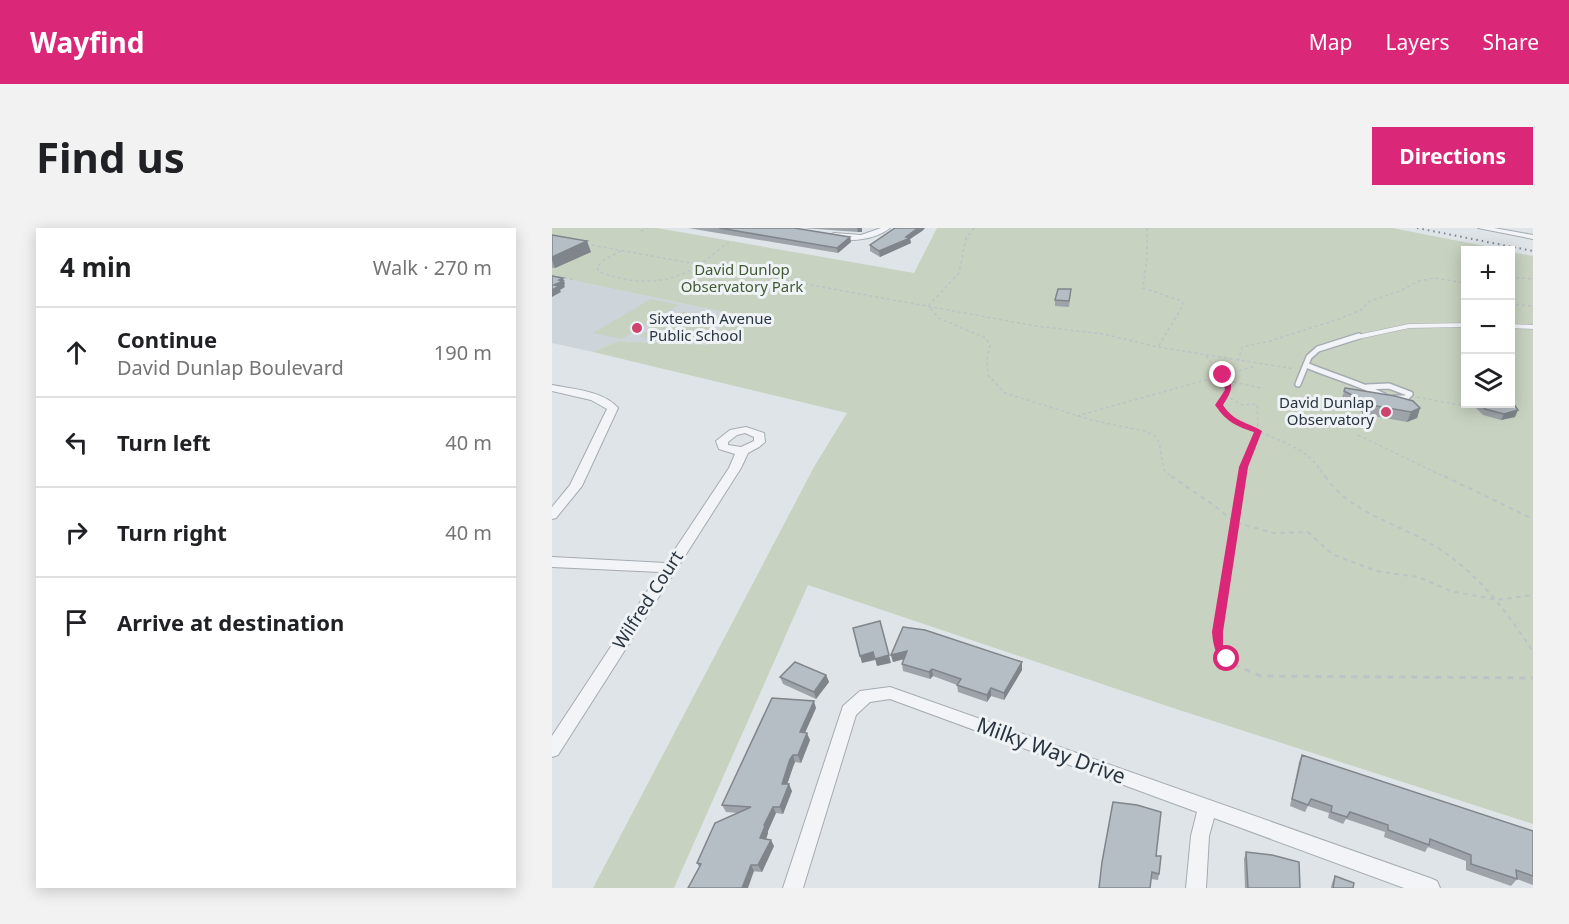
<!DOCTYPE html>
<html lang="en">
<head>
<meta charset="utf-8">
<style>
	body { margin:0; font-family:"Noto Sans",sans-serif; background:#f2f2f2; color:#202124 }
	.controls { position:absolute; right:18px; top:18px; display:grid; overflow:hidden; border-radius:0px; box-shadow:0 3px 15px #0003 }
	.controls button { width:54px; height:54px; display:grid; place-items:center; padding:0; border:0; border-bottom:2px solid #e0e0e0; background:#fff; color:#202124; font:30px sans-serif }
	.stop { position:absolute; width:18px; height:18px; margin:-14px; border:4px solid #db2777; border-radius:50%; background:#fff }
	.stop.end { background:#db2777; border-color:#fff; box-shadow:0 2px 6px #0008 }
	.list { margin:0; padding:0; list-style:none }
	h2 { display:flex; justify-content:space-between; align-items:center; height:78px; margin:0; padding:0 24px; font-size:26px }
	h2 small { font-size:20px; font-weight:400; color:#757577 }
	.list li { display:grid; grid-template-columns:39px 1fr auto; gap:18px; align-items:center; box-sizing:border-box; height:90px; padding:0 24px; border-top:2px solid #e0e0e0 }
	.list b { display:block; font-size:22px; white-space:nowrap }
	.list p { margin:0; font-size:20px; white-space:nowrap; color:#757577 }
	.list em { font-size:20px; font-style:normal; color:#757577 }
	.icon { flex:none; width:33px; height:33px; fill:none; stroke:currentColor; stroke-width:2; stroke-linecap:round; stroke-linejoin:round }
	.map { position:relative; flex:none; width:981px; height:660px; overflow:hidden; border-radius:0px }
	header { display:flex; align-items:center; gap:36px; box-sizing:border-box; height:84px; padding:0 30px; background:#db2777; color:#fff }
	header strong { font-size:28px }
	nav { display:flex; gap:33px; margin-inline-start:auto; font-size:21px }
	.intro { display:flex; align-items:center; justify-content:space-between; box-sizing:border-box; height:144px; padding:0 36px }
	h1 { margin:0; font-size:42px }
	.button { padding:15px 27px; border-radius:0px; background:#db2777; color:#fff; font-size:21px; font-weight:700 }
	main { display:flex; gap:36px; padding:0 36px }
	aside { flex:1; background:#fff; border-radius:0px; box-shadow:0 3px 15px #0003 }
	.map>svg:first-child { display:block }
</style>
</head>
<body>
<header>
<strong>Wayfind</strong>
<nav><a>Map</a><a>Layers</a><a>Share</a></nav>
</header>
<div class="intro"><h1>Find us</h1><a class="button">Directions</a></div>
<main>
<aside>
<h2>4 min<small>Walk · 270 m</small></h2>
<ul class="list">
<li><svg class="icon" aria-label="ahead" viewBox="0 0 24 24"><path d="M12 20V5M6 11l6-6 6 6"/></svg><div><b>Continue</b><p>David Dunlap Boulevard</p></div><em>190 m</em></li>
<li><svg class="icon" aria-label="left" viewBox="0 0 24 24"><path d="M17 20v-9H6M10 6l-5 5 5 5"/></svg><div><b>Turn left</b></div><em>40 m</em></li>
<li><svg class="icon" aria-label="right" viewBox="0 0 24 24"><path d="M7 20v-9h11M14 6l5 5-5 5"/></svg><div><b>Turn right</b></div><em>40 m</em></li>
<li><svg class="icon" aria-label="arrive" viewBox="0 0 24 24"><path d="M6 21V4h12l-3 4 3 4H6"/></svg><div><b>Arrive at destination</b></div></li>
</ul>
</aside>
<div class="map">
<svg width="981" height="660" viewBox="0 0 981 660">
	<rect width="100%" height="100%" fill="#dfe4e8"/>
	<polygon fill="#cdd4da" points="0,48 181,86 155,117 66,113 41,124 0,115"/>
	<g fill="#c8d2c0">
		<polygon points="0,0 105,0 362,45 385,0 840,0 953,22 914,22 914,176 958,176 959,24 981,28 981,596 621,480 256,357 122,660 41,660 262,239 295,185 41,124 66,113 155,117 181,86 0,48"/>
		<polygon points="99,71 127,77 70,111 41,105"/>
		<polygon points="131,84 172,89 145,112 131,113 88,109 103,96"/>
	</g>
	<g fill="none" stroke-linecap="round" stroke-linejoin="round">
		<g stroke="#a4acb2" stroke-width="5">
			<g id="service-far1">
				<polyline points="958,98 981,99"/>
				<polyline points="801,110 857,98 914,97"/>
			</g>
		</g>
		<g stroke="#a4acb2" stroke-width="8">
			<g id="service">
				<path d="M754,137C780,148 807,155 832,168"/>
				<polyline points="746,156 757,129 766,121 807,108"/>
				<polyline points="815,159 837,158 858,166 854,170 843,170"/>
			</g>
		</g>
		<g stroke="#a4acb2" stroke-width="2">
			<g id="minor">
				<path d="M329,0H338C323,12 295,16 278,7L282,5L309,7Z"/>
				<polygon points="926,0 942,0 981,7 981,11"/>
				<path d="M0,157C21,161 52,163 66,180L30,258L4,290L0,291V279L18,257L55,181L39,172L0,163Z"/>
				<path d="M194,199L212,205L213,214L207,219L196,225L189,240L6,527L0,529V508L108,344L0,339V329L114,335L177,240L183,226L167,221L164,213L178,202ZM193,205L202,209V213L189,219L176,217V214L185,207Z"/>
				<polygon points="338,459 878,650 885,653 888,660 852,660 662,590 657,608 654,660 634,660 639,608 645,584 338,471 318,474 304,487 251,660 231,660 291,478 308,463"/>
			</g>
		</g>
		<g stroke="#bdc2c7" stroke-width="1.5" stroke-dasharray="3 3" stroke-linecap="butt">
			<polyline points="422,0 414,11 407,45 377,77 386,90 434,110 438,118 435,128 436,147 453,165 543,193 593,203 603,208 607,214 612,242 621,250"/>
			<polyline points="595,0 595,30 591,60 630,73 631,77 606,119"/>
			<polyline points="89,3 96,0"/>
			<polyline points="34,16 484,98 551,106 606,119 743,141"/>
			<path d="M69,23L53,31L45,39L47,44C83,57 118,58 150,35C160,28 167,20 177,15"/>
			<polyline points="0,47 23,52"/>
			<polyline points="958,49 981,51"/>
			<polyline points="958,76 981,78"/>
			<path d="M654,128L675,154L667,177C690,204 724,206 752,225C761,231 768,241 774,250"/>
			<polyline points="686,133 690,119 718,113 787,91 809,82 818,73 848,63 867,53 882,50 914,55"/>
			<polyline points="676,153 710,160"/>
			<polyline points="673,167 690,177 705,176 706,203 691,239 689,250"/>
			<polyline points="865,169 924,180"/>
			<polyline points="525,188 704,138"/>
			<polyline points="806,207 895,250"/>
		</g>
		<g stroke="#bdc2c7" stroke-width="2" stroke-dasharray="4.5 4.5" stroke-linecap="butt">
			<polyline points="619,248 663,278 682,294 722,305 756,304 780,326 824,343 866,349 899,363 945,372 981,367"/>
			<path d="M773,248C799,287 851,296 889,322C928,348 956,385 981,424"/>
			<polyline points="892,248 981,291"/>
			<polyline points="675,430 669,422 666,404 690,248"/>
		</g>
		<polyline stroke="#bdc2c7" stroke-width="3" stroke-dasharray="6 6" stroke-linecap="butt" points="673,428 685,438 709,448 981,450"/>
		<use href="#service-far1" stroke="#f2f4f7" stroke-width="4"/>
		<use href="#service" stroke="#f2f4f7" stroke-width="5"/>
		<use href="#minor" fill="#f2f4f7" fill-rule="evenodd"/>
		<polyline stroke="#798692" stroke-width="2" stroke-dasharray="1.5 4" stroke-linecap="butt" points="865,0 981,23"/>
	</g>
	<g fill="#9da3a9">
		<polygon points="136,0 242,0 298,9 299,14 286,25"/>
		<polygon points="251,0 310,0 310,4 306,4"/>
		<polygon points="343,0 373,0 370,3 358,11 359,15 328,29 318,23 318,17"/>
		<polygon points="0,7 39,24 3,40 0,40"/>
		<polygon points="519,61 517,79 503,78 503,72"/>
		<polygon points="793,160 868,180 865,190 855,194 810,186 810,184 789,173"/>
		<polygon points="923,176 958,176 963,189 949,192 931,187 922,178"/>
		<polygon points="339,427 470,442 452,472 439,468 435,474 406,464 405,457 381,448 378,451 351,443 350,436 352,431 341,434"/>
		<polygon points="274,447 277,454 264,471 231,456 228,449"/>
		<polygon points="264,480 253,505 258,512 249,535 243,534 241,539 235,556 240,563 231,586 224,585 216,603 216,605 214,611 222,618 210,644 147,639 145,635 186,585 174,584 170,577"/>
		<polygon points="750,527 981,603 981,657 965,651 959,658 914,642 914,633 876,619 873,624 832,609 833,604 794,591 791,596 776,590 777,585 756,578 753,584 738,578 747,534"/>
		<polygon points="694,624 748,660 693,660 692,631"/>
		<polygon points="604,628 607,646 606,652 599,651 550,634"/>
		<polygon points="783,648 801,660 779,660 780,655"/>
	</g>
	<g fill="#7f858a">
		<polygon points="305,0 310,0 310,4 306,4"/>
		<polygon points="366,0 373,0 370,3 358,11 359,15 328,29 327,23 354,9"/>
		<polygon points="298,9 299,14 286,25 285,20"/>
		<polygon points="35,13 39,24 3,40 0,32 0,29"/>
		<polygon points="11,50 13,56 12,57 13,59 8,62 9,64 0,69 0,62 2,57 7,52"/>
		<polygon points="868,180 865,190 855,194 859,184"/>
		<polygon points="966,182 963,189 949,192 952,186"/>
		<polygon points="355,423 356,430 341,434 339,427"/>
		<polygon points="321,424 323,432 310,435 308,428"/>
		<polygon points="337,427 339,435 325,438 323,431"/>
		<polygon points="470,434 470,442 452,472 452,465"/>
		<polygon points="380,441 381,448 378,451 377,444"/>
		<polygon points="274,447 277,454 264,471 262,464"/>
		<polygon points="439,460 439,468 435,474 435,467"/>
		<polygon points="262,473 264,480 250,511 248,504"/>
		<polygon points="255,505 258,512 249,535 246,527"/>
		<polygon points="241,527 243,534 241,539 233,563 230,556 238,531"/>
		<polygon points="237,556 240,563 231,586 228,579"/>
		<polygon points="221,579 224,585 216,603 216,605 212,617 208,610 212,597"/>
		<polygon points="219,612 222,618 210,644 206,637"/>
		<polygon points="199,637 202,643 196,660 190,660"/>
	</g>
	<g fill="#b6bec5" stroke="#7f858a" stroke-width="1.5">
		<polygon points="167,0 242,0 298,9 285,20"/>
		<polygon points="343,0 366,0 354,9 358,10 327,23 318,17"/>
		<polygon points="0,7 35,13 0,29"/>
		<polygon points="0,48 11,50 7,52 11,53 2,57 7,58 0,62"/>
		<polygon points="506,61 519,61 517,73 503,72"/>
		<polygon points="793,160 843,168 861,173 868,180 859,184 813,176 814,174 792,163"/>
		<polygon points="958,174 961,175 966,182 952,186 933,181 929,176 958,176"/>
		<polygon points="328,393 337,427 323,431 321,424 308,428 301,400"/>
		<polygon points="351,399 373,402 470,434 452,465 439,460 435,467 405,457 409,451 380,441 377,444 350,436 355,423 339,427"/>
		<polygon points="243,434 274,447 262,464 228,449"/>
		<polygon points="220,470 262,473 248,504 255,505 246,527 241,527 238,531 230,556 237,556 228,579 221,579 212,597 213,598 208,610 219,612 206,637 199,637 190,660 136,660 149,636 145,635 163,595 199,579 170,577"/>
		<polygon points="750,527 981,603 981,648 964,642 965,651 919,636 919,627 878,611 877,617 836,602 836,597 798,584 795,589 779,584 780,578 759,571 756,577 740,571"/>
		<polygon points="561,574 585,577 609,584 604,628 609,628 607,646 600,644 598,660 547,660 550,634"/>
		<polygon points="694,624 720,627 747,634 748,660 696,660"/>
		<polygon points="783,648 802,655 801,660 781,660"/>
	</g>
	<path fill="#db2777" d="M669,145H674C683,158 679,164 671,177C683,195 694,193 710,203L696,239L671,404V417L681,431L675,436C663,429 661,416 660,404L687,239L702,204C683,198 674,193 663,177L673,162Z"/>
	<g fill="#ce446f" stroke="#eff3f6" stroke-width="2">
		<circle cx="85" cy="100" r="6"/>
		<circle cx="834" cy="184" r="6"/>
	</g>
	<g text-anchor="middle" stroke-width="6" stroke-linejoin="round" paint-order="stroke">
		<g font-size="15" fill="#435b35" stroke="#eff3f6">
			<text x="190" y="47">David Dunlop<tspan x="190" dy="17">Observatory Park</tspan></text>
		</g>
		<g font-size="15" fill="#283440" stroke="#eff3f6" text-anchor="start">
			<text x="97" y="96">Sixteenth Avenue<tspan x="97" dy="17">Public School</tspan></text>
			<text x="822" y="180" text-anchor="end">David Dunlap<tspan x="822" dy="17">Observatory</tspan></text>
		</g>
		<g font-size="18" fill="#283440" stroke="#eff3f6">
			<text transform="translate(96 372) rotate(-57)" y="6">Wilfred Court</text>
		</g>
		<g font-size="21" fill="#283440" stroke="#eff3f6">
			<text transform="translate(499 523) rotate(20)" y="7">Milky Way Drive</text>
		</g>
	</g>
</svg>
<div class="controls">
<button>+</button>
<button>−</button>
<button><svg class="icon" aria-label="layers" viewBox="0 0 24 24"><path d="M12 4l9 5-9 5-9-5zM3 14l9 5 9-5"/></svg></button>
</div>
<div class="stop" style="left:675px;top:431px"></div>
<div class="stop end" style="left:671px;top:147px"></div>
</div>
</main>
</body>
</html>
